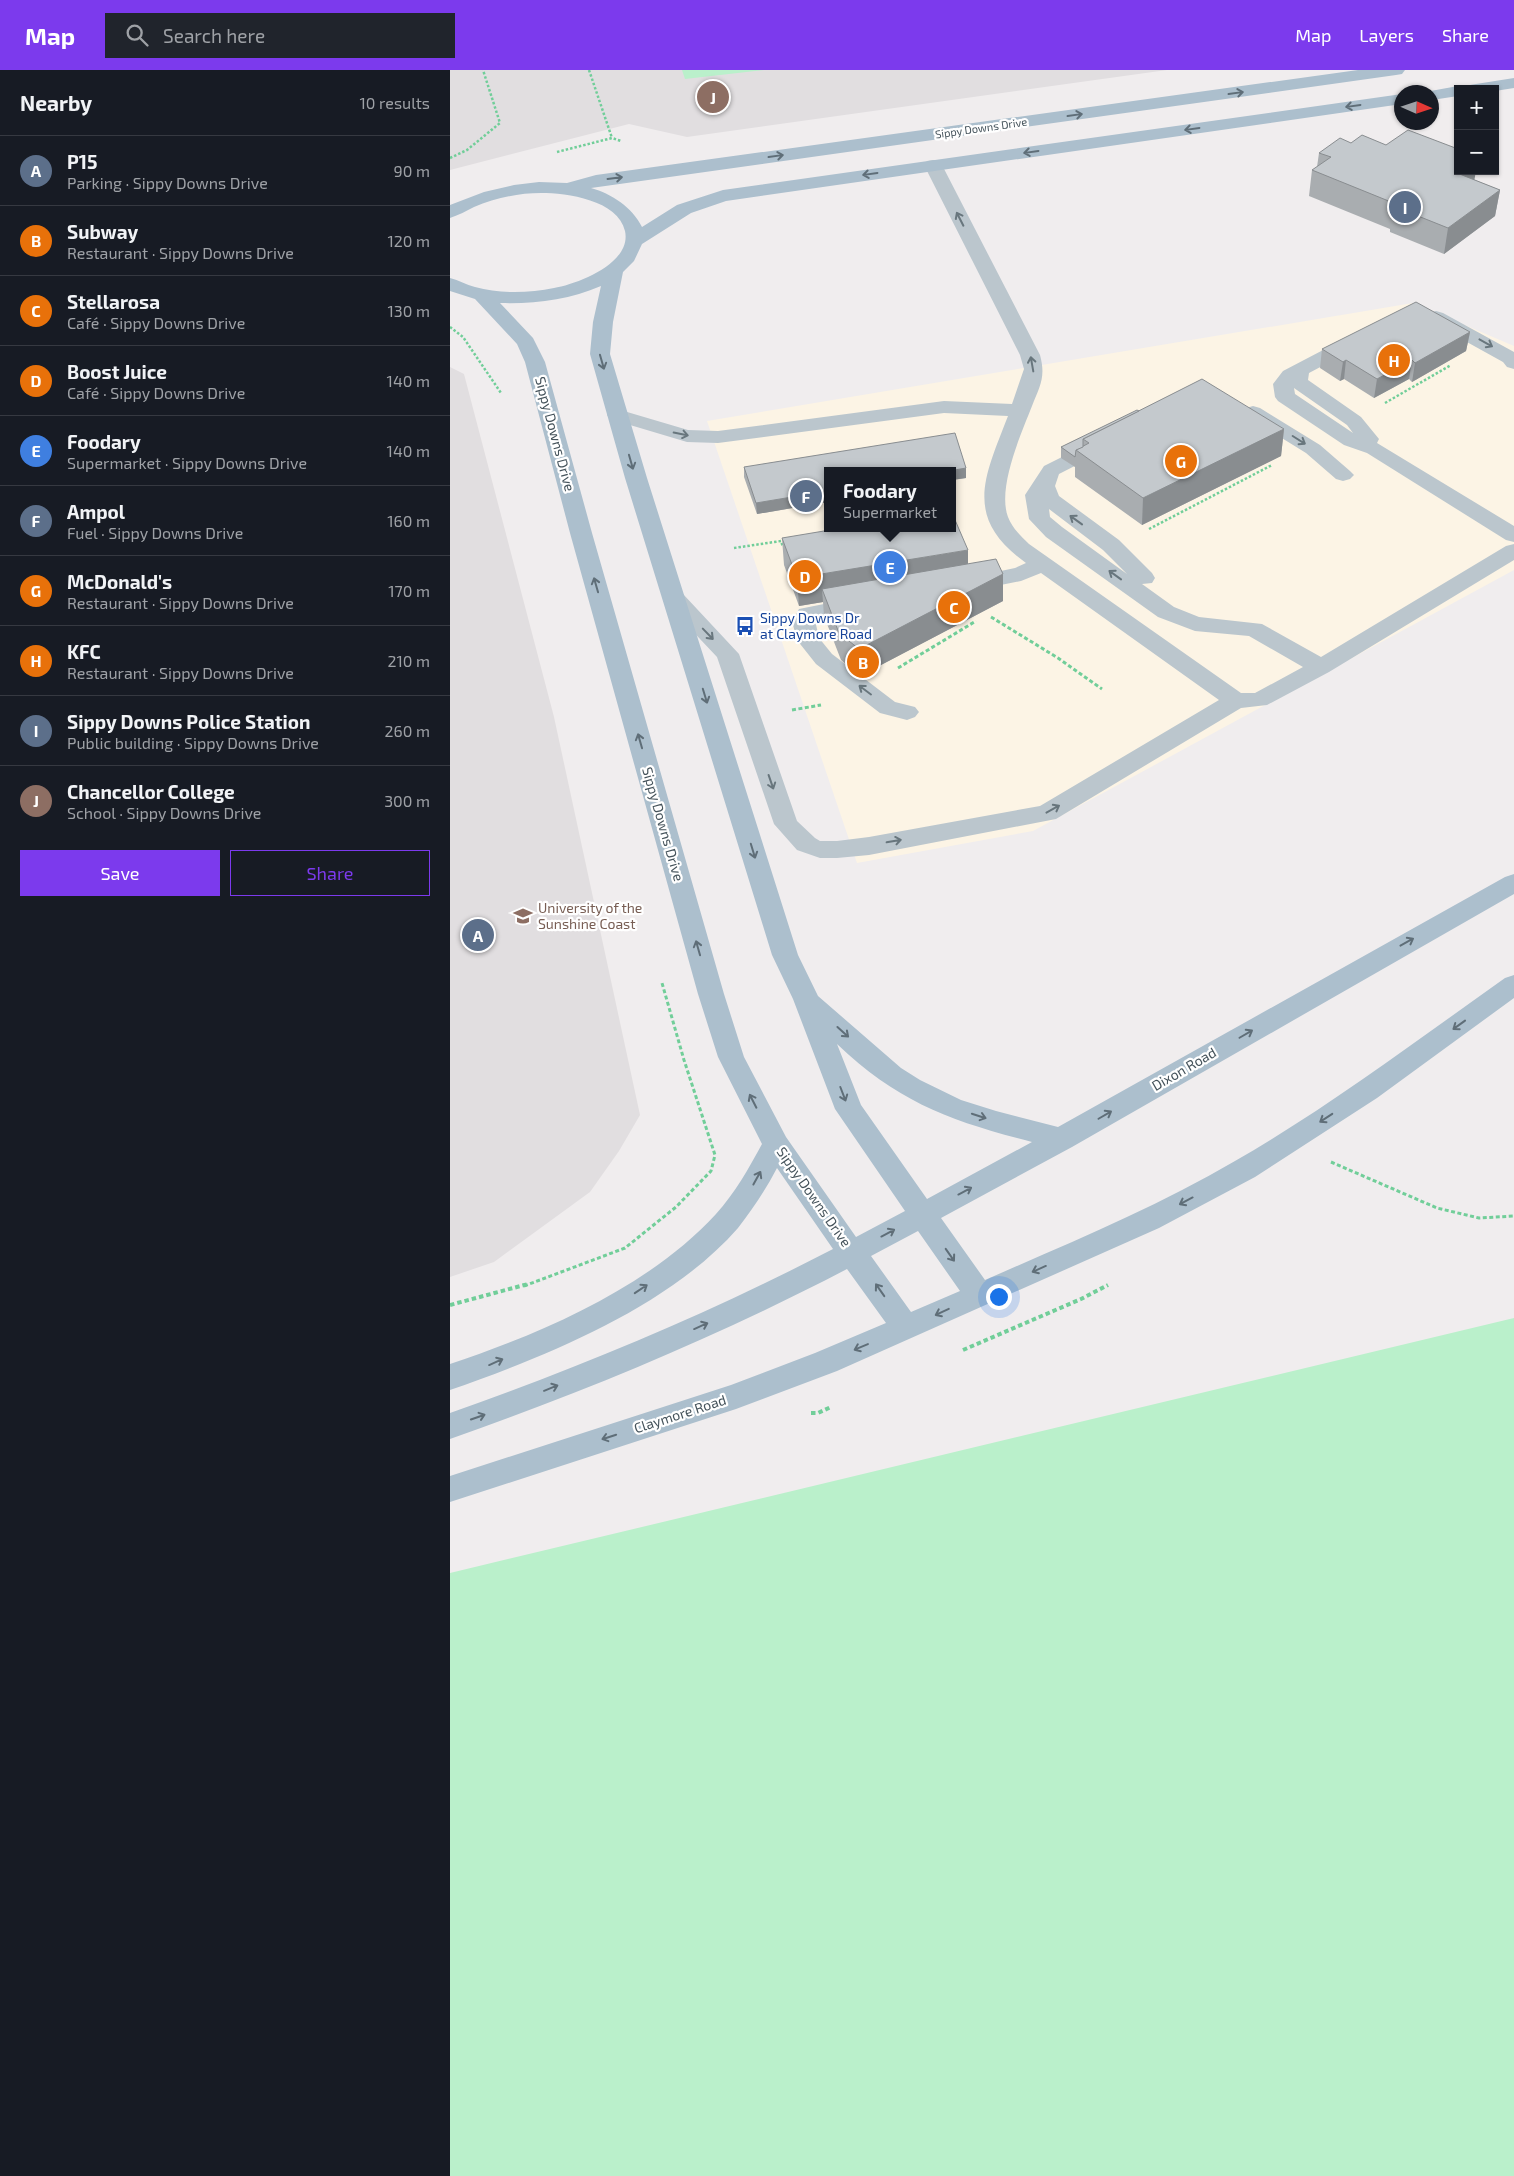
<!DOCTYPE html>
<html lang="en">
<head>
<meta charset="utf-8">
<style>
	body { margin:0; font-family:"Exo 2",sans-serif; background:#20242c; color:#f1f3f6 }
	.controls { position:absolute; right:15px; top:15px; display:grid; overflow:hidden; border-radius:0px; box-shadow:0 1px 4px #0004 }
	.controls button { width:45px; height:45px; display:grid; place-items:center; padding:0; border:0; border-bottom:1px solid #363941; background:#171b24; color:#f1f3f6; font:25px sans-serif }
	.compass { position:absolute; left:944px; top:15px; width:45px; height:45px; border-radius:50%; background:#171b24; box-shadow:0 1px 4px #0004; rotate:93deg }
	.you { position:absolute; left:548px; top:1226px; width:18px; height:18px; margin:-12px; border:4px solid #fff; border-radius:50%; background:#1a73e8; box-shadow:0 0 0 8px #1a73e833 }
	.badge { display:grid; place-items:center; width:32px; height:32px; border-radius:50%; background:#7c3aed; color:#fff; font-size:16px; font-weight:700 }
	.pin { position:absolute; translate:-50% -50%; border:2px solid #fff; box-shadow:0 1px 5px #0006 }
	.popup { position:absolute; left:374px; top:397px; width:132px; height:65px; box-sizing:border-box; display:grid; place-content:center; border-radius:0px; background:#171b24; filter:drop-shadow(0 1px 4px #0005); font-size:16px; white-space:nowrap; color:#9ea1a6 }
	.popup b { font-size:19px; color:#f1f3f6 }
	.popup::after { content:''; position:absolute; left:50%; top:100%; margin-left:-10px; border:10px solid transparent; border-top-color:#171b24 }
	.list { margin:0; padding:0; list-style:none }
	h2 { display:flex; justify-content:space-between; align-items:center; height:65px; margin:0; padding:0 20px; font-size:21px }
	h2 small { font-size:16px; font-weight:400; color:#9ea1a6 }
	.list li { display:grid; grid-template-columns:32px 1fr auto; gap:15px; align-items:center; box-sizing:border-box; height:70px; padding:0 20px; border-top:1px solid #363941 }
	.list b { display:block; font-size:19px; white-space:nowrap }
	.list p { margin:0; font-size:16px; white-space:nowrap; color:#9ea1a6 }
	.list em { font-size:16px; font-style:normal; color:#9ea1a6 }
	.actions { display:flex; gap:10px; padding:15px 20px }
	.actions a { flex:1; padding:11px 0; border:1px solid #7c3aed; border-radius:0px; text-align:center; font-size:18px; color:#7c3aed }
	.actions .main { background:#7c3aed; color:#fff }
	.icon { flex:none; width:28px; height:28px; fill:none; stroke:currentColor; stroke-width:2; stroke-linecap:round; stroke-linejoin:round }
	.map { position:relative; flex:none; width:1064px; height:2106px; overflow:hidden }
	header { display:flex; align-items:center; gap:30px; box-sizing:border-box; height:70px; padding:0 25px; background:#7c3aed; color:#fff }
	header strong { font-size:24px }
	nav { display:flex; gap:28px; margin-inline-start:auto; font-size:18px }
	.search { width:350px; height:45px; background:#20242c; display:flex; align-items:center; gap:12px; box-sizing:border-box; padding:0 18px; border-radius:0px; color:#9ea1a6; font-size:19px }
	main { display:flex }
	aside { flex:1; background:#171b24 }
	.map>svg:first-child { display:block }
</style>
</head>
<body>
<header>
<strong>Map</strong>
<div class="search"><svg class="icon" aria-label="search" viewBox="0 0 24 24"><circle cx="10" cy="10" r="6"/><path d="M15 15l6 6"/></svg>Search here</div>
<nav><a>Map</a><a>Layers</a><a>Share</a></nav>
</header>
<main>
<aside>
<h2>Nearby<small>10 results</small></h2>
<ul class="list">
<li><span class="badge" style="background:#5c6f8a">A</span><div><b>P15</b><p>Parking · Sippy Downs Drive</p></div><em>90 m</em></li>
<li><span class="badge" style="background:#e8710a">B</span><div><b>Subway</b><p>Restaurant · Sippy Downs Drive</p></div><em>120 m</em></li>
<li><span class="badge" style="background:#e8710a">C</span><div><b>Stellarosa</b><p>Café · Sippy Downs Drive</p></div><em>130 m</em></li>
<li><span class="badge" style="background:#e8710a">D</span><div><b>Boost Juice</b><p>Café · Sippy Downs Drive</p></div><em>140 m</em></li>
<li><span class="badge" style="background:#3f7fe0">E</span><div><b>Foodary</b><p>Supermarket · Sippy Downs Drive</p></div><em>140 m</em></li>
<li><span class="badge" style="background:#5c6f8a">F</span><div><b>Ampol</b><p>Fuel · Sippy Downs Drive</p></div><em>160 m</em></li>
<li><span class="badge" style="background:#e8710a">G</span><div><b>McDonald's</b><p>Restaurant · Sippy Downs Drive</p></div><em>170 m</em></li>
<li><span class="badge" style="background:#e8710a">H</span><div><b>KFC</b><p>Restaurant · Sippy Downs Drive</p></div><em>210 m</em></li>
<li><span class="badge" style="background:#5c6f8a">I</span><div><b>Sippy Downs Police Station</b><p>Public building · Sippy Downs Drive</p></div><em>260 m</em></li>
<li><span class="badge" style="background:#8d6e63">J</span><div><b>Chancellor College</b><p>School · Sippy Downs Drive</p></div><em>300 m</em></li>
</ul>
<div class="actions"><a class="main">Save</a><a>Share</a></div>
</aside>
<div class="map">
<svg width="1064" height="2106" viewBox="0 0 1064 2106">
	<rect width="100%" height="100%" fill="#f0edee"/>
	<path fill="#fcf4e5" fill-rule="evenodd" d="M963,233L1064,276V500L583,761L407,793L257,351ZM378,401H502V458H378Z"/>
	<g fill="#e1dee0">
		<polygon points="0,0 717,0 237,67 179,54 0,100"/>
		<polygon points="0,297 14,304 104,647 190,1045 169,1081 140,1122 44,1192 0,1207"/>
	</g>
	<g fill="#baf0cb">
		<polygon points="232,0 314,0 235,9"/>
		<polygon points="1064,1248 1064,2106 0,2106 0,1503"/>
	</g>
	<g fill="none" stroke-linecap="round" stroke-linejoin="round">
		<g stroke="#71ce99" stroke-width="2.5" stroke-dasharray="2.5 2" stroke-linecap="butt">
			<polyline points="139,0 162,68"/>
			<polyline points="107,82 162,68 171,71"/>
			<polyline points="0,88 17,80 50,53 33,0"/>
			<polyline points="0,257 13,267 51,323"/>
			<polyline points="935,333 1001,295"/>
			<polyline points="699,459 822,395"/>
			<polyline points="284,478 331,471 333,477"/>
		</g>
		<g stroke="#71ce99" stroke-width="3" stroke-dasharray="4 2.5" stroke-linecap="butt">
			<polyline points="541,547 608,588 652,619"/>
			<polyline points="448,598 526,551"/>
			<polyline points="342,640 371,635"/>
			<polyline points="881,1092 987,1138 1029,1148 1064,1146"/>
			<polyline points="74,1216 175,1178 226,1137 261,1101 265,1085 234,990 212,913"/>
		</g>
		<g stroke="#71ce99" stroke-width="4" stroke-dasharray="4.5 3" stroke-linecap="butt">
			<polyline points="0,1235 78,1214"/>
			<polyline points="513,1280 631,1229 658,1215"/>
			<polyline points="361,1343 368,1343 381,1337"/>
		</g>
		<g fill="#bbc6cd" fill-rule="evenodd">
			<path d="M483,90L489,91L492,95L590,285C596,307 590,316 582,336C571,364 547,418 558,447C562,458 571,466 579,474L791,623H805L853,597L799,566L745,561L708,547L596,467L579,449L575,425L594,396L642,372L649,370L656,372L659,376L656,380L609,404L605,416L609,426L669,470L702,503L705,508L702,513L692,514L724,537L749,547L812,554L871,587L1056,476L1064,474V490L879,602L817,635L791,638L606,749L419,785L387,788H370L347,780L324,754L267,587L217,534L214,529L217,524L225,522L233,524L289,584L347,751L365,768L370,771H387L419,767L590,736L769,630L591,503L571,511L516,522L508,520L505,515L508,510L565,498L576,493C513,448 534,408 558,346L494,343L268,373L237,372L160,349L157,345L160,341L167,339L238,360L268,361L494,331L562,334L574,299L570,285L474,95L477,91ZM599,439L653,480L677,504L612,457L600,447Z"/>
			<polygon points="986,241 993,243 1064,282 1064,299 1057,297 1053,292 979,251 976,247 979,243"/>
			<path d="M905,265L912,267L915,271L912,275L859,303L858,310L911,347L929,369L927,373L1064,456V472L1056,470L917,383L894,375L828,331L825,327L823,314L833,301L898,267ZM844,318L897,355L903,363L845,324Z"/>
			<polygon points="803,336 810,338 870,375 900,401 904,405 900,409 893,411 886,409 856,383 796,346 793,342 796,338"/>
			<polygon points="409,527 417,529 420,534 417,539 365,550 369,568 382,584 445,632 465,637 469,642 465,647 457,650 430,643 366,594 347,570 342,551 349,539"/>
		</g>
		<g fill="#acbfcd" fill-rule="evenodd">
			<path d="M908,0H955L952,4L946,5L141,118C162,124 182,137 192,157L227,135L273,120L952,24V34L276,131L241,143L192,174L184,191L173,202L163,252L160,284L197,408L348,885L368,926L451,998L470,1010L511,1030L546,1041L608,1057L1055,807L1064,804V824L622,1077L491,1148L535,1210C619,1173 705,1138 785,1091C879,1037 966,971 1055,908L1064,905V928L927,1028L805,1107L709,1158L387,1301L286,1339L0,1432V1406L281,1315L365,1283L436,1253L397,1199C269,1266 136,1321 0,1369V1343C131,1297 260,1243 383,1179L327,1098C316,1119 303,1139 288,1158C219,1237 97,1286 0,1320V1294C93,1263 199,1217 266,1144C285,1123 299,1098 312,1074L268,987L248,924L120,463L75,292L67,274L25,229L0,221V208C9,210 16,215 25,217C50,224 79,223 104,218C128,214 182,193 175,161C168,130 117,123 91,123C69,123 45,128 24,137C16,141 9,145 0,148V135L34,122L64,115L89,112L117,113L146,105ZM151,216L143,252L140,284L175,408L322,885L343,929L385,1039L455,1141L406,1167L336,1067L294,987L274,924L142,463L95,292L83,268L50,233C85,234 119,230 151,216ZM387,974C449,1033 501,1051 582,1072L477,1129L411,1035ZM468,1161L510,1221L461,1242L421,1186Z"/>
			<polygon points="1064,8 1064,18 1045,21 1045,19 1017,19 1020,15 1026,14"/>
			<polygon points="1008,16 1015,19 1008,19 1008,26 982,30 982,22 975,22"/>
		</g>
	</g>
	<g fill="#a9adb0">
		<polygon points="901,73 1025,110 1050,120 1045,146 994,184 940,162 940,159 859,126 862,100 867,97 869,83"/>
		<polygon points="1020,262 1016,281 962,312 959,309 924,328 894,309 890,311 870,298 872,279"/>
		<polygon points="689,341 834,359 831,386 692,455 625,407 625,397 611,388 611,377"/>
		<polygon points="294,397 516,398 516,408 502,410 502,401 378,401 378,432 307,444 294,407"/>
		<polygon points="332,468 518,494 553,504 553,531 410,606 391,590 374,546 373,532 349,536 334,495"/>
	</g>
	<g fill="#898d90">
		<polygon points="1009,101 1026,101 1024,112 1007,103"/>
		<polygon points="1050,120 1045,146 994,184 998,158"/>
		<polygon points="1020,262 1016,281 962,312 965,293"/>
		<polygon points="896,290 894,309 890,311 893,292"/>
		<polygon points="962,290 959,309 924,328 927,309"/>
		<polygon points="834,359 831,386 692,455 693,428"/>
		<polygon points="516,398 516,408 502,410 502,401 499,401"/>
		<polygon points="378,421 378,432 307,444 306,433"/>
		<polygon points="518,480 518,507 372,519 373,532 349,536 347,508"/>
		<polygon points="553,504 553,531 410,606 409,579"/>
	</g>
	<g fill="#c4c9cd" stroke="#898d90">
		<polygon points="958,60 1008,79 1008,101 1009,101 1007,103 1050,120 998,158 943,136 946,134 862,100 881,87 869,83 890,68 901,73 912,65 936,75"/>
		<polygon points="966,232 1020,262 965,293 962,290 927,309 896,290 893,292 872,279"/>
		<polygon points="752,309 834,359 693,428 626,380 639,373 633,369"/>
		<polygon points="687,340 689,341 633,369 633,377 626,380 625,387 611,377"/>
		<polygon points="505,363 516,398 499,401 378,401 378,421 306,433 294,397"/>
		<polygon points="502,443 518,480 347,508 332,468 392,458 502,458"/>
		<polygon points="546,489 553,504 409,579 389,563 372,519"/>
	</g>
	<defs><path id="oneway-shaft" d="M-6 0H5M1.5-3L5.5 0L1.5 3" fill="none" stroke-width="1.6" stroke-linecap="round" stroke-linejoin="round" transform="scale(1.25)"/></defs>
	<g stroke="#5f6e78">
		<use href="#oneway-shaft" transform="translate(786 23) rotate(-8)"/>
		<use href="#oneway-shaft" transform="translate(903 36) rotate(172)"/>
		<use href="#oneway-shaft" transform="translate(625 45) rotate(-8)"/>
		<use href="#oneway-shaft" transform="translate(742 59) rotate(172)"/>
		<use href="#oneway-shaft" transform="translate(581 82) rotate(172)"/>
		<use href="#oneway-shaft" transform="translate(326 86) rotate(-8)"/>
		<use href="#oneway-shaft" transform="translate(420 104) rotate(172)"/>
		<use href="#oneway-shaft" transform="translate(165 108) rotate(-7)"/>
		<use href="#oneway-shaft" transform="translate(152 292) rotate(74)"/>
		<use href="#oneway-shaft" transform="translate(181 392) rotate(74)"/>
		<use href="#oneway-shaft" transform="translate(146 515) rotate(-106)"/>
		<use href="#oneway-shaft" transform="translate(255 626) rotate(73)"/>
		<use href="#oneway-shaft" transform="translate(190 671) rotate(-106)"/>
		<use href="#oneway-shaft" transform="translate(303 781) rotate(73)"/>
		<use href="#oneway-shaft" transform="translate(957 872) rotate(-29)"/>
		<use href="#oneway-shaft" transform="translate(248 878) rotate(-106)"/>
		<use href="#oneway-shaft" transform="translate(1009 955) rotate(144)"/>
		<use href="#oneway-shaft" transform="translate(393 962) rotate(42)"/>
		<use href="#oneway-shaft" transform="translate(796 964) rotate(-30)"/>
		<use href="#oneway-shaft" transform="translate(393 1024) rotate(69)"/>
		<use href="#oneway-shaft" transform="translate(303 1031) rotate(-117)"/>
		<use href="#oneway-shaft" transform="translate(655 1045) rotate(-30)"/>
		<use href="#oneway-shaft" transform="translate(529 1046) rotate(18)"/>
		<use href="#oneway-shaft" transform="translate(876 1048) rotate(147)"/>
		<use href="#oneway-shaft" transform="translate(307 1108) rotate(-61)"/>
		<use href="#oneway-shaft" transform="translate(515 1121) rotate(-28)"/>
		<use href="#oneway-shaft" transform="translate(736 1131) rotate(152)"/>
		<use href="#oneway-shaft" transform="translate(438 1163) rotate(-28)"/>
		<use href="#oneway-shaft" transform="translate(500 1185) rotate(55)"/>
		<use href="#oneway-shaft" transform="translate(589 1199) rotate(156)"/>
		<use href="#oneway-shaft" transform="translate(191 1219) rotate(-34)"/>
		<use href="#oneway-shaft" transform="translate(430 1220) rotate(-125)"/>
		<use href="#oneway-shaft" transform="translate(492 1242) rotate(155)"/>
		<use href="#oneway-shaft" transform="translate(251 1256) rotate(-24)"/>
		<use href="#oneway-shaft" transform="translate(411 1277) rotate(157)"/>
		<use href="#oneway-shaft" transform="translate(46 1292) rotate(-24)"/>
		<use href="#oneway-shaft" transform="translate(101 1318) rotate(-22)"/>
		<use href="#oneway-shaft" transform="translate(28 1347) rotate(-19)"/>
		<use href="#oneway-shaft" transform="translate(159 1367) rotate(162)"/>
	</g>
	<g stroke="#68767d">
		<use href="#oneway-shaft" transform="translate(510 149) rotate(-117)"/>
		<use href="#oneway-shaft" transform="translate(1036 273) rotate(29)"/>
		<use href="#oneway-shaft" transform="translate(582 294) rotate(-100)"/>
		<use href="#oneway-shaft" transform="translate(231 364) rotate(11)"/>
		<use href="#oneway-shaft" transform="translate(849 370) rotate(32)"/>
		<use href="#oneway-shaft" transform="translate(626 450) rotate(-144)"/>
		<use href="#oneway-shaft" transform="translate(665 505) rotate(-144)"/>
		<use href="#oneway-shaft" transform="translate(258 564) rotate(46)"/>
		<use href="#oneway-shaft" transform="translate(415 620) rotate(-143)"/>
		<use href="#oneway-shaft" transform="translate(321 712) rotate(71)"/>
		<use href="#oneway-shaft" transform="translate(603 739) rotate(-29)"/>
		<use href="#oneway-shaft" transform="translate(444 771) rotate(-10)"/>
	</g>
	<defs>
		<g id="bus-bare" transform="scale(1.5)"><path d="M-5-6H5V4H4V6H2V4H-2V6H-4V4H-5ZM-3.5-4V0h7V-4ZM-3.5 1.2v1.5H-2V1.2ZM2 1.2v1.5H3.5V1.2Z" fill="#1a4fb4" stroke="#fff" stroke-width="2.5" paint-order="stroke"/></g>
		<g id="university-bare" transform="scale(1.5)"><path d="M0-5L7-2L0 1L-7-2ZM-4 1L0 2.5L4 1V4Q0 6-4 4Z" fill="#8d6e63" stroke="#fff" stroke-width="2.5" paint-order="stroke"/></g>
	</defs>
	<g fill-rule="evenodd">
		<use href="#bus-bare" x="295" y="556"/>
		<use href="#university-bare" x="73" y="846"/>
	</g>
	<g text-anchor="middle" stroke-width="4.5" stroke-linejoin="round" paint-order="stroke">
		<g font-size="11" fill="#45535b" stroke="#fff">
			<text transform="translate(531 58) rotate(-8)" y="4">Sippy Downs Drive</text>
		</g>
		<g font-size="14" fill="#45535b" stroke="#fff">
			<text transform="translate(105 364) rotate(75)" y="5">Sippy Downs Drive</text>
			<text transform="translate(213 754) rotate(74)" y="5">Sippy Downs Drive</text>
			<text transform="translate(734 999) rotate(-30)" y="5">Dixon Road</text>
			<text transform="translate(364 1127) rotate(55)" y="5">Sippy Downs Drive</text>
			<text transform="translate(230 1344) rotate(-18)" y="5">Claymore Road</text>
		</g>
		<g font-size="14" fill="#164399" stroke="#fff" text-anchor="start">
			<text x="310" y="553">Sippy Downs Dr<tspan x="310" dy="16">at Claymore Road</tspan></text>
		</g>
		<g font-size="14" fill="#785e54" stroke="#fff" text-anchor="start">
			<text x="88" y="843">University of the<tspan x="88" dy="16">Sunshine Coast</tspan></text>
		</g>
	</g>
</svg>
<div class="controls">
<button>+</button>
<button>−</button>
</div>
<svg class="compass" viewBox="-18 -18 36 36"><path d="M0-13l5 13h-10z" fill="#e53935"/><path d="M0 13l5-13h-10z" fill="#9ea1a6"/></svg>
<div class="you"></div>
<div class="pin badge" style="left:28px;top:865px;background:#5c6f8a">A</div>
<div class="pin badge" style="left:413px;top:592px;background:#e8710a">B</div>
<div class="pin badge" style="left:504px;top:537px;background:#e8710a">C</div>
<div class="pin badge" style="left:355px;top:506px;background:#e8710a">D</div>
<div class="pin badge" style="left:440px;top:497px;background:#3f7fe0">E</div>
<div class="popup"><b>Foodary</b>Supermarket</div>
<div class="pin badge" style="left:356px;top:426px;background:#5c6f8a">F</div>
<div class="pin badge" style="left:731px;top:391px;background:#e8710a">G</div>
<div class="pin badge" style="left:944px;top:290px;background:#e8710a">H</div>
<div class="pin badge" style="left:955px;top:137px;background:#5c6f8a">I</div>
<div class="pin badge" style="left:263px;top:27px;background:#8d6e63">J</div>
</div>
</main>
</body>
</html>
